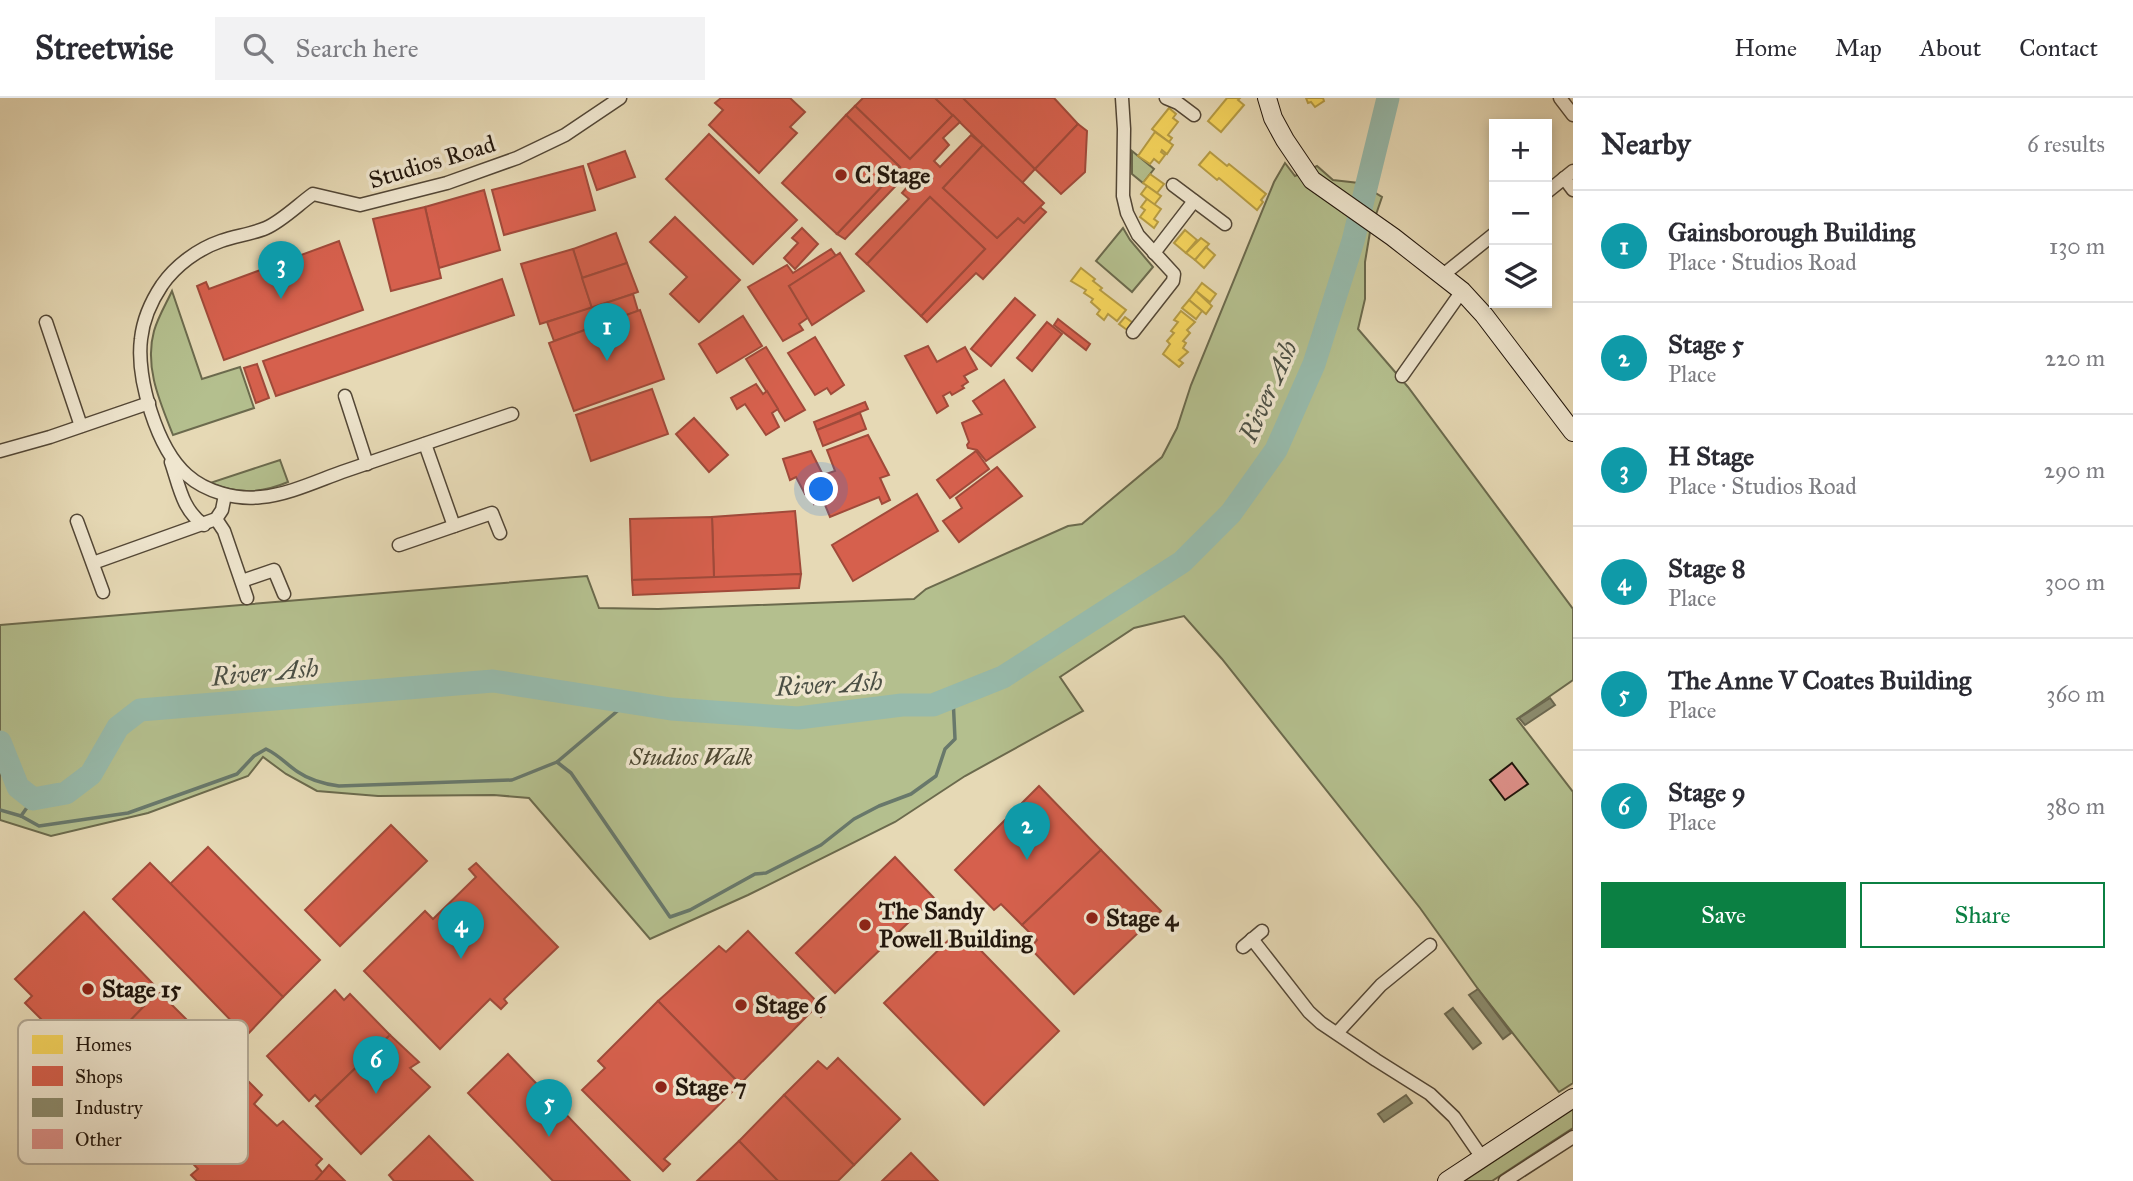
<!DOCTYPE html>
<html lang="en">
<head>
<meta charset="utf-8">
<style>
	body { margin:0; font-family:"IM FELL Great Primer",serif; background:#f2f2f3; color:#2b2b33 }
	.controls { position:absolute; right:21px; top:21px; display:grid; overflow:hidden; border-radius:0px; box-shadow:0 4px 10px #0003 }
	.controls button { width:63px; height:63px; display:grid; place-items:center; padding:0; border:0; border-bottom:2px solid #e1e1e2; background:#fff; color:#2b2b33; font:35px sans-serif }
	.you { position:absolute; left:822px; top:392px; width:24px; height:24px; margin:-18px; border:5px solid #fff; border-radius:50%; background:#1a73e8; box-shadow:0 0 0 10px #1a73e833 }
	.badge { display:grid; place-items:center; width:46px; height:46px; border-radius:50%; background:#0b8043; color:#fff; font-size:23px; font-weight:700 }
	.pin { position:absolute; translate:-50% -58px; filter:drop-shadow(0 2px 4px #0008) }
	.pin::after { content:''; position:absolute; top:37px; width:24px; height:21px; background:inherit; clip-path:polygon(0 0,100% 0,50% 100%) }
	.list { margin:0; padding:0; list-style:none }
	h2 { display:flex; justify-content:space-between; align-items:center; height:91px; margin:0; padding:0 28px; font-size:30px }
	h2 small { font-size:23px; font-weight:400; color:#7c7c81 }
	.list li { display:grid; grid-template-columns:46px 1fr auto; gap:21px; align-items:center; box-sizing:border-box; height:112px; padding:0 28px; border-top:2px solid #e1e1e2 }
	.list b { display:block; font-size:26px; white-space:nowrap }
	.list p { margin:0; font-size:23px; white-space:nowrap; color:#7c7c81 }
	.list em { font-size:23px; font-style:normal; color:#7c7c81 }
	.actions { display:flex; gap:14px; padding:21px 28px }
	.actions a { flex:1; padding:16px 0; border:2px solid #0b8043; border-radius:0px; text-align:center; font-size:24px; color:#0b8043 }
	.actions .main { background:#0b8043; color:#fff }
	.icon { flex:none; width:38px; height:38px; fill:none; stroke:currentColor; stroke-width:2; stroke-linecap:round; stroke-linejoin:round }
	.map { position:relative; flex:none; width:1573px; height:1083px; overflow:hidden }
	header { display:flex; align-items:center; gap:42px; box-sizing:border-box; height:98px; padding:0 35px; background:#fff; border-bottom:2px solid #e1e1e2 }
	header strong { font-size:33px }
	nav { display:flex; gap:38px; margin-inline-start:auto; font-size:24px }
	.search { width:490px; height:63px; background:#f2f2f3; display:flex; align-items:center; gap:18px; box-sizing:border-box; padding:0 24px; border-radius:0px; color:#7c7c81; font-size:26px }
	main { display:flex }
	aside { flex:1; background:#fff }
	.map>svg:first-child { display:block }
</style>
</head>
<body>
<header>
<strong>Streetwise</strong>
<div class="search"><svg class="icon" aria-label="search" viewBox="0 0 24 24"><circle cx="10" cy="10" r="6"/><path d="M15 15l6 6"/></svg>Search here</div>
<nav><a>Home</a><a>Map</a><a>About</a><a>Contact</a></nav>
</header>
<main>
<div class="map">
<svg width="1573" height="1083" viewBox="0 0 1573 1083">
	<rect width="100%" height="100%" fill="#e6d9b5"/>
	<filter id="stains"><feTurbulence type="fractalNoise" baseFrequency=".00286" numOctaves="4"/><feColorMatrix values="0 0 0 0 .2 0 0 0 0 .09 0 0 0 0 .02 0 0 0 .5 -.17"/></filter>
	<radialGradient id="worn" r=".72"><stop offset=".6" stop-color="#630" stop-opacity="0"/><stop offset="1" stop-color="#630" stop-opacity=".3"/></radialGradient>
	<g fill="#b4bf8e" stroke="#6b6a4d" stroke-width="2">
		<polygon points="1132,53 1154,71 1143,85 1132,76"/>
		<polygon points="1285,65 1295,78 1317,68 1333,82 1359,85 1382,99 1370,134 1365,164 1365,201 1358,231 1408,289 1573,511 1573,582 1517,621 1573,694 1573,985 1559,994 1478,891 1420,810 1222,561 1184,518 1134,530 1060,579 1083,613 965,678 895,724 748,797 650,841 529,700 494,697 378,698 317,693 286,676 263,659 248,678 148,715 51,738 0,722 0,527 587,478 599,510 658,511 914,501 926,491 1068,428 1082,426 1162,359 1177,330 1191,287 1274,84"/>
		<polygon points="1123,130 1130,142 1153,169 1132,194 1096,163"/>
		<path d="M172,193L202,281L240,269L254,310L173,337C160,304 144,269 154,233C158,219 166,206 172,193Z"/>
		<path d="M280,362L288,384C260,396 238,396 210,385Z"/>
		<polygon points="1573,1011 1573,1030 1492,1083 1464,1083"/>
	</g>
	<g fill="#f6d55c" stroke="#b69c44" stroke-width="2">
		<polygon points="1227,0 1240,0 1238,2 1244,7 1221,34 1208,23"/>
		<polygon points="1306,0 1323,0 1324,3 1315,9 1311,4 1308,5"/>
		<polygon points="1169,10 1176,16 1173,20 1178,24 1168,37 1172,40 1169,44 1152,31"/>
		<polygon points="1155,34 1173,47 1167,56 1162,52 1161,54 1165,57 1159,65 1154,61 1150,66 1138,58"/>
		<polygon points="1210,54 1227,68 1229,66 1266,96 1261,102 1263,104 1257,112 1219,80 1217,82 1199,67"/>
		<polygon points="1150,76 1164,86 1157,95 1143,85"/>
		<polygon points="1147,88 1161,98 1154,107 1141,96"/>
		<polygon points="1147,101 1161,111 1154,121 1158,124 1154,130 1140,119 1145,112 1141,109"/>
		<polygon points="1185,132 1197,142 1186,155 1174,145"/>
		<polygon points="1201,140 1209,146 1195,162 1186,155"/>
		<polygon points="1206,149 1215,157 1204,170 1195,162"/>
		<polygon points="1081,170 1095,181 1093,183 1102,190 1100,192 1126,212 1117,223 1108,216 1104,222 1097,216 1100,212 1091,204 1093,201 1084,195 1086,192 1071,183"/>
		<polygon points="1202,185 1216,196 1210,204 1196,193"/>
		<polygon points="1196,193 1212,208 1206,216 1189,202"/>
		<polygon points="1189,202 1202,213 1196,221 1182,210"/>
		<polygon points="1181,213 1195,224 1187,232 1190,235 1183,243 1186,245 1183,250 1188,254 1179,262 1183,265 1179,269 1163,256 1170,246 1167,243 1174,235 1171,233 1178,224 1174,222"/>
		<polygon points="1125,219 1133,225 1127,232 1119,226"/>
	</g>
	<g fill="#d6604d" stroke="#a04a3a" stroke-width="2">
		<polygon points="721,0 790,0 805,14 790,29 797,35 759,75 709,27 723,12 715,5"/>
		<polygon points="863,0 935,0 953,17 910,61 855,8"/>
		<polygon points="935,0 963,0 1035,71 1022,85"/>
		<polygon points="963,0 1054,0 1078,26 1035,71"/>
		<polygon points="855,8 910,61 953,17 960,24 943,40 949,47 934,63 940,69 971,37 983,47 943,90 997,140 1018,120 1024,125 1040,109 1046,114 983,181 976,175 927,224 921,218 985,151 930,99 867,166 856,156 909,101 902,95 915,80 909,74 845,141 837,136 900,69 846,17"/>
		<polygon points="846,17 900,69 837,136 782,85"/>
		<polygon points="1078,26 1087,33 1085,74 1061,96 1035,71"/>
		<polygon points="709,36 797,122 753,166 666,81"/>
		<polygon points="983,47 1044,105 1024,125 1018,120 997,140 943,90"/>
		<polygon points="625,53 635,79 597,92 588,66"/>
		<polygon points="583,68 595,112 504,137 492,92"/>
		<polygon points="484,92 500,152 439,170 425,109"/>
		<polygon points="930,99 985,151 921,218 867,166"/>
		<polygon points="425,109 441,180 391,193 373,121"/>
		<polygon points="675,119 740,182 699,224 670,196 687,179 650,144"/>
		<polygon points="802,130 818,146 795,171 784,160 798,145 792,140"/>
		<polygon points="616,135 627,165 582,180 573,151"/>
		<polygon points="339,143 363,212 224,262 197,188 206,184 209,191"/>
		<polygon points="573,151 592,210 540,226 521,166"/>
		<polygon points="831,151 836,158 789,188 809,219 799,226 803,232 783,243 748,189 787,167 793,175"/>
		<polygon points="840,155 864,193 812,227 789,188"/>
		<polygon points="627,165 638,194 592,210 582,180"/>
		<polygon points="502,181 514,217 276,298 263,263"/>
		<polygon points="633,196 638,213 554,243 547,224"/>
		<polygon points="1015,200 1035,217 991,268 971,251"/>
		<polygon points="640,212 664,281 574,313 549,245"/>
		<polygon points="743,218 762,248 717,275 699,246"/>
		<polygon points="1058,221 1090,246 1086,252 1054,227"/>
		<polygon points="1047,224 1062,236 1032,273 1017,260"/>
		<polygon points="815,239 844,287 831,296 827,290 815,297 788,255"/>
		<polygon points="928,248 937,264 965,249 977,271 964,278 968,284 962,288 964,290 952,297 950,294 943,298 948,308 937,315 905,258"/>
		<polygon points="766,249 805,312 785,323 746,261"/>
		<polygon points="257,266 269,300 256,305 244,270"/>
		<polygon points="1004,282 1035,329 986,363 977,352 968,350 967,347 969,344 962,325 982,316 973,303"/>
		<polygon points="756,286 763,296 767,293 778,311 772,315 779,329 766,337 745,306 737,311 731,300"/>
		<polygon points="652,291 668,336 591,363 576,317"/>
		<polygon points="865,304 868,311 817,332 814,324"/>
		<polygon points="860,315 866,331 823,348 817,332"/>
		<polygon points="694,320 728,357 709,374 676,336"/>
		<polygon points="868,337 889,377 880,380 890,402 882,406 879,399 830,419 823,402 814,406 811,394 805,396 796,379 790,382 783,361 811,353 823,377 835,373 827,352"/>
		<polygon points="976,353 989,371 950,400 937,382"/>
		<polygon points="997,369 1022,398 959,444 943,423 962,410 956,400"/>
		<polygon points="917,396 938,433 853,483 832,447"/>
		<polygon points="795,413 801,476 714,480 712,419"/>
		<polygon points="712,419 714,480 632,482 630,421"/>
		<polygon points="801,476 799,490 633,497 632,482"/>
		<polygon points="1039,688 1101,752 1022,827 1001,806 994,812 955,772"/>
		<polygon points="391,727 427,763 340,848 305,812"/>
		<polygon points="208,749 320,862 283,899 170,786"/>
		<polygon points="1101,752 1161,813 1074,896 1030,850 1037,842 1022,827"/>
		<polygon points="895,759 934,800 835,895 796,855"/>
		<polygon points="150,765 283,899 246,938 113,801"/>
		<polygon points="476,765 558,849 504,901 507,905 501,911 490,901 440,951 364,873 425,813 433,821 476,779 469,771"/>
		<polygon points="84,814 155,888 148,894 153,899 87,967 25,905 32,898 15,881"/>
		<polygon points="960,831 1059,933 984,1007 884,905"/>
		<polygon points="748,833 826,913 821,919 814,911 740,986 658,903 719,848 726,854"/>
		<polygon points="335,892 344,902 350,896 390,937 321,1003 315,997 309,1003 267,958"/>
		<polygon points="160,895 200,935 192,942 220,966 226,961 236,969 167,1038 147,1015 140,1024 87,967 153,899"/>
		<polygon points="658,903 740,986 664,1061 670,1066 663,1073 582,992 605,970 598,963"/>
		<polygon points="390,937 419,964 410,970 430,989 361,1056 316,1008"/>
		<polygon points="508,956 630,1083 553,1083 468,995"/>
		<polygon points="838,960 900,1021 854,1067 784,997 818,963 827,971"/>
		<polygon points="249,984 262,997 254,1006 277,1028 283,1023 322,1061 316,1067 323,1075 315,1083 197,1083 191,1077 198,1071 181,1053"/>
		<polygon points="784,997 854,1067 838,1083 778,1083 739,1043"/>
		<polygon points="429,1038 473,1083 394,1083 389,1077"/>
		<polygon points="739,1043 778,1083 697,1083"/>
		<polygon points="911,1055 938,1083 882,1083"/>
		<polygon points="329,1067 345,1083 315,1083"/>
	</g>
	<g fill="#8c8c6e" stroke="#6c6951" stroke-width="2">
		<polygon points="1550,600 1555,607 1525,627 1519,620"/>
		<polygon points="1478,891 1511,935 1503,941 1469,897"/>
		<polygon points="1453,910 1481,945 1473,951 1445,916"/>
		<polygon points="1406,997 1412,1005 1384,1024 1378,1016"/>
	</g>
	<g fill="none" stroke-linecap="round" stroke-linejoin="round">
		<g stroke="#68786b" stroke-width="3.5">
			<polyline points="557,664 571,675 670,819 690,812 755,776 766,775 821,747 854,721 879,708 911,696 936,678 945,651 955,641 953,599"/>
			<path d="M0,712L21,718L39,728L128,715L237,676L254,658L266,651C279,657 286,666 298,674C311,683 324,686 339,688L512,682L557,664L628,604"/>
			<polyline points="21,718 33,701"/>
		</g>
		<polyline stroke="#97baab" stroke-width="23" points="0,644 18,689 33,701 66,695 91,676 118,629 140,612 493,583 671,611 798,620 902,607 933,607 1003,579 1182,464 1231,415 1276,352 1314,266 1353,143 1388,0"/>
	</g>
	<polygon fill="#db8f87" stroke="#22160c" stroke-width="2" points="1512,665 1528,686 1505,702 1490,682"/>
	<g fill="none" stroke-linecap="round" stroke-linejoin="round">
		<g stroke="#534736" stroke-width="15">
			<g id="street">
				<polyline points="1122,0 1124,31 1123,98 1127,115 1138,137 1174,176 1173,183 1133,234"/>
				<polyline points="1166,0 1178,5 1194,17"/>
				<polyline points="1560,0 1573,17"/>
				<polyline points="1564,80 1573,92"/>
				<polyline points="1173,87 1225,126"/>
				<polyline points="1547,94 1573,73"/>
				<polyline points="1154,155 1194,103"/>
				<polyline points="1443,177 1494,136"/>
				<polyline points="46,224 81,328"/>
				<polyline points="1402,278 1462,193"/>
				<polyline points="345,298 367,366"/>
				<path d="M512,316C455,335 399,355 342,374C317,383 287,397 261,399C236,402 206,394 187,377C157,351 136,280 141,241C143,222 152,202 162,187C176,167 198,151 221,143C235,138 252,136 266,130C282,123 299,106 313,96L360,107L447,85L517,60L565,37L620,0"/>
				<polyline points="425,346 454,428"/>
				<polyline points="0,353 50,339 149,305"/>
				<path d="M171,364C179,387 182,412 204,427"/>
				<polyline points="216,421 224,433 247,500"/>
				<polyline points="77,423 103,494"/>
				<polyline points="399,447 492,415 500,435"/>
				<polyline points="93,465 216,421 222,412 225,397"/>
				<polyline points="242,483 274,472 284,496"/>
				<polyline points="1252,841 1309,914 1321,925 1376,962 1430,996 1454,1019 1483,1061"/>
				<polyline points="1243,849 1262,833"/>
				<polyline points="1337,935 1381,887 1430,847"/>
				<polyline points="1505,1083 1573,1039"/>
			</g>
		</g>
		<g stroke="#22160c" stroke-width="20">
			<g id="secondary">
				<polyline points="1267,0 1273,20 1285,42 1312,82 1393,139 1462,193 1484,217 1573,334"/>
				<polyline points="1447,1083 1573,1000"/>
			</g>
		</g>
		<use href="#street" stroke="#efe6cf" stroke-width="12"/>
		<use href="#secondary" stroke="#efe6cf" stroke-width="18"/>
	</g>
	<g fill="#8f2418" stroke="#efe6cf" stroke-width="2.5">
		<circle cx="841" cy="77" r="7"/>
		<circle cx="1092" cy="820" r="7"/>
		<circle cx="865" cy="827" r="7"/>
		<circle cx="88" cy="891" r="7"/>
		<circle cx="741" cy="907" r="7"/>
		<circle cx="661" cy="989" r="7"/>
	</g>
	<g text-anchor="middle" stroke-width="7" stroke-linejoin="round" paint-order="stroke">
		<g font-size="24" fill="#22160c" stroke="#efe6cf">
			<text transform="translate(432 64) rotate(-17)" y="8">Studios Road</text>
		</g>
		<g font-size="24" font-weight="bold" fill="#22160c" stroke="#efe6cf" text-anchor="start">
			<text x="855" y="85">C Stage</text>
			<text x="879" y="821">The Sandy<tspan x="879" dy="28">Powell Building</tspan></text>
			<text x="1106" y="828">Stage 4</text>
			<text x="102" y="899">Stage 15</text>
			<text x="755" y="915">Stage 6</text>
			<text x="675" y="997">Stage 7</text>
		</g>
		<g font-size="24" font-style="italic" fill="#4e4933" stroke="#efe6cf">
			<text x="691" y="667">Studios Walk</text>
		</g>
		<g font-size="26" font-style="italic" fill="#4b4f44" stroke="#efe6cf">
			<text transform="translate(1268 293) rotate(-66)" y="9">River Ash</text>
			<text transform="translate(265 574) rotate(-5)" y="9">River Ash</text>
			<text transform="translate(829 586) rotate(-3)" y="9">River Ash</text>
		</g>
	</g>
	<rect x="18" y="922" width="230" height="144" rx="10" fill="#efe6cf" stroke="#b2a894" stroke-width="2"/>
	<rect x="32" y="937" width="31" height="19" fill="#f6d55c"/>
	<rect x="32" y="968" width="31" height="20" fill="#d6604d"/>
	<rect x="32" y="1000" width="31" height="19" fill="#8c8c6e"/>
	<rect x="32" y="1031" width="31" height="20" fill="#db8f87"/>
	<g font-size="19" fill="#22160c">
		<text x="75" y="953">Homes</text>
		<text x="75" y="985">Shops</text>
		<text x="75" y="1016">Industry</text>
		<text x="75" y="1048">Other</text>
	</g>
	<rect width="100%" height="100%" filter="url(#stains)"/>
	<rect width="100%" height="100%" fill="url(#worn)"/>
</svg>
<div class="controls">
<button>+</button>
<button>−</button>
<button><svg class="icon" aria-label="layers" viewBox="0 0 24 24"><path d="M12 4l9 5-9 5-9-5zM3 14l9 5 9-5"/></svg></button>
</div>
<div class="you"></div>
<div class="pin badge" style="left:607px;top:263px;background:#0f9aa8">1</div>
<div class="pin badge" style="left:1027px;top:762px;background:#0f9aa8">2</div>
<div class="pin badge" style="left:281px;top:201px;background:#0f9aa8">3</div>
<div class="pin badge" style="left:461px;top:861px;background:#0f9aa8">4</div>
<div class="pin badge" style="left:549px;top:1039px;background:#0f9aa8">5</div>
<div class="pin badge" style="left:376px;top:996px;background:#0f9aa8">6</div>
</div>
<aside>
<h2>Nearby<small>6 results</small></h2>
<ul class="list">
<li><span class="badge" style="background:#0f9aa8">1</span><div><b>Gainsborough Building</b><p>Place · Studios Road</p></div><em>130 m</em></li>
<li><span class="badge" style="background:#0f9aa8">2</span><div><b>Stage 5</b><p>Place</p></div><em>220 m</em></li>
<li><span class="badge" style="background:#0f9aa8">3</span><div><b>H Stage</b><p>Place · Studios Road</p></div><em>290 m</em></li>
<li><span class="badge" style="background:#0f9aa8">4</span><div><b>Stage 8</b><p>Place</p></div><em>300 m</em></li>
<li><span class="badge" style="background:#0f9aa8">5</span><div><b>The Anne V Coates Building</b><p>Place</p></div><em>360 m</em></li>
<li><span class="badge" style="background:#0f9aa8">6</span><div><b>Stage 9</b><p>Place</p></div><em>380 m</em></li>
</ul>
<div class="actions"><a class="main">Save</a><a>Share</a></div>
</aside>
</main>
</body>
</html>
